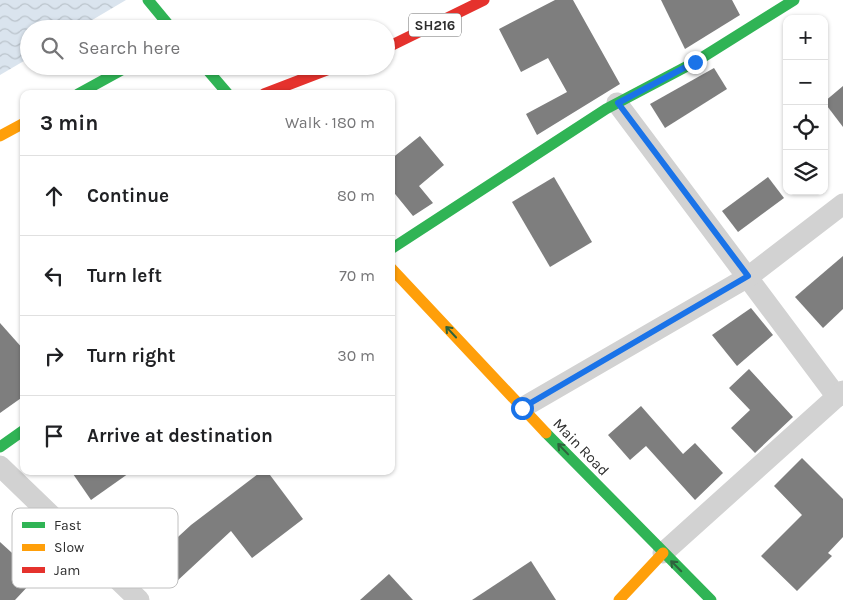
<!DOCTYPE html>
<html lang="en">
<head>
<meta charset="utf-8">
<style>
	body { margin:0; font-family:Karla,sans-serif; background:#f6f6f6; color:#202124 }
	.controls { position:absolute; right:15px; top:15px; display:grid; overflow:hidden; border-radius:10px; box-shadow:0 1px 4px #0004 }
	.controls button { width:45px; height:45px; display:grid; place-items:center; padding:0; border:0; border-bottom:1px solid #e0e0e0; background:#fff; color:#202124; font:25px sans-serif }
	.stop { position:absolute; width:15px; height:15px; margin:-11px; border:4px solid #1a73e8; border-radius:50%; background:#fff }
	.stop.end { background:#1a73e8; border-color:#fff; box-shadow:0 1px 5px #0008 }
	.list { margin:0; padding:0; list-style:none }
	h2 { display:flex; justify-content:space-between; align-items:center; height:65px; margin:0; padding:0 20px; font-size:21px }
	h2 small { font-size:16px; font-weight:400; color:#757577 }
	.list li { display:grid; grid-template-columns:32px 1fr auto; gap:15px; align-items:center; box-sizing:border-box; height:80px; padding:0 20px; border-top:1px solid #e0e0e0 }
	.list b { display:block; font-size:19px; white-space:nowrap }
	.list em { font-size:16px; font-style:normal; color:#757577 }
	.icon { flex:none; width:28px; height:28px; fill:none; stroke:currentColor; stroke-width:2; stroke-linecap:round; stroke-linejoin:round }
	.map { position:relative; flex:none; width:843px; height:600px; overflow:hidden }
	.search { position:absolute; background:#fff; box-shadow:0 1px 4px #0004; left:20px; top:20px; width:375px; height:55px; display:flex; align-items:center; gap:12px; box-sizing:border-box; padding:0 18px; border-radius:28px; color:#757577; font-size:19px }
	.panel { position:absolute; background:#fff; box-shadow:0 1px 4px #0004; left:20px; top:90px; width:375px; height:385px; border-radius:10px }
	.map>svg:first-child { display:block }
</style>
</head>
<body>
<div class="map">
<svg width="843" height="600" viewBox="0 0 843 600">
	<defs>
		<pattern id="water-waves" width="16" height="10" patternUnits="userSpaceOnUse" patternTransform="scale(1.25)"><rect width="16" height="10" fill="#dae4ee"/><path d="M0 5q4-4 8 0t8 0" fill="none" stroke="#bbc4cc"/></pattern>
	</defs>
	<rect width="100%" height="100%" fill="#fff"/>
	<polygon fill="url(#water-waves)" points="0,0 126,0 77,29 29,29 29,58 0,75"/>
	<g fill="#7e7e7e">
		<polygon points="555,0 573,0 620,84 537,135 526,114 567,92 548,58 521,72 499,29"/>
		<polygon points="661,0 732,0 740,15 685,49"/>
		<polygon points="714,68 727,89 665,128 650,104"/>
		<polygon points="843,86 843,127 824,102"/>
		<polygon points="420,136 444,165 419,186 433,203 413,216 391,189 391,159"/>
		<polygon points="554,177 592,242 550,267 512,202"/>
		<polygon points="768,177 784,198 738,232 722,211"/>
		<polygon points="843,256 843,309 823,328 795,297"/>
		<polygon points="751,308 773,335 737,366 712,335"/>
		<polygon points="0,323 24,350 24,396 0,413"/>
		<polygon points="749,369 793,417 755,453 731,428 750,410 729,388"/>
		<polygon points="641,406 683,454 695,443 723,473 695,500 646,446 630,460 608,435"/>
		<polygon points="802,458 843,499 843,537 828,553 832,556 797,591 761,556 802,515 774,486"/>
		<polygon points="71,471 132,471 91,500"/>
		<polygon points="262,471 267,471 303,519 252,558 231,531 176,582 154,559 191,525"/>
		<polygon points="52,533 76,557 56,577 46,567 15,600 0,600 0,542 22,562"/>
		<polygon points="531,561 556,600 472,600"/>
		<polygon points="389,574 413,600 360,600"/>
	</g>
	<g fill="none" stroke-linecap="round" stroke-linejoin="round">
		<g stroke="#d2d2d2" stroke-width="21">
			<polyline points="617,103 837,397"/>
			<polyline points="522,408 748,277 843,204"/>
			<polyline points="0,466 139,600"/>
			<polyline points="663,553 843,391"/>
		</g>
		<g stroke="#30b455" stroke-width="11">
			<polyline points="148,0 172,29"/>
			<polyline points="204,66 228,94"/>
			<polyline points="78,94 129,66"/>
			<polyline points="391,249 606,109 695,62 794,0"/>
			<polyline points="546,433 711,600"/>
			<polyline points="0,447 24,430"/>
		</g>
		<g stroke="#ff9f0a" stroke-width="11">
			<polyline points="0,136 24,123"/>
			<polyline points="391,268 546,433"/>
			<polyline points="619,600 663,553"/>
		</g>
		<g stroke="#e5322d" stroke-width="11">
			<polyline points="386,48 484,0"/>
			<polyline points="264,94 337,66"/>
		</g>
	</g>
	<defs><path id="oneway-shaft" d="M-6 0H5M1.5-3L5.5 0L1.5 3" fill="none" stroke-width="1.6" stroke-linecap="round" stroke-linejoin="round" transform="scale(1.25)"/></defs>
	<g stroke="#2e633d">
		<use href="#oneway-shaft" transform="translate(451 332) rotate(-133)"/>
		<use href="#oneway-shaft" transform="translate(563 449) rotate(-134)"/>
		<use href="#oneway-shaft" transform="translate(676 566) rotate(-135)"/>
	</g>
	<g fill="none" stroke-linecap="round" stroke-linejoin="round">
		<polyline stroke="#1a73e8" stroke-width="6" points="522,408 748,276 618,103 695,62"/>
	</g>
	<g text-anchor="middle" stroke-width="5" stroke-linejoin="round" paint-order="stroke">
		<rect fill="#fff" stroke="#6c6c6c" stroke-width="1" x="409" y="13.5" width="52" height="23" rx="4"/>
		<g font-size="14" font-weight="bold" fill="#2d2d2d">
			<text x="435" y="30">SH216</text>
		</g>
		<g font-size="15" fill="#2d2d2d" stroke="#fff">
			<text transform="translate(581 447) rotate(46)" y="5">Main Road</text>
		</g>
	</g>
	<rect x="12" y="508" width="166" height="80" rx="8" fill="#fff" stroke="#c0c0c0" stroke-width="1"/>
	<rect x="22" y="522" width="23" height="6" fill="#30b455"/>
	<rect x="22" y="544" width="23" height="7" fill="#ff9f0a"/>
	<rect x="22" y="567" width="23" height="6" fill="#e5322d"/>
	<g font-size="14" fill="#2d2d2d">
		<text x="54" y="530">Fast</text>
		<text x="54" y="552">Slow</text>
		<text x="54" y="575">Jam</text>
	</g>
</svg>
<div class="controls">
<button>+</button>
<button>−</button>
<button><svg class="icon" aria-label="locate" viewBox="0 0 24 24"><circle cx="12" cy="12" r="6"/><path d="M12 2v4M12 18v4M2 12h4M18 12h4"/></svg></button>
<button><svg class="icon" aria-label="layers" viewBox="0 0 24 24"><path d="M12 4l9 5-9 5-9-5zM3 14l9 5 9-5"/></svg></button>
</div>
<div class="stop" style="left:522px;top:408px"></div>
<div class="stop end" style="left:695px;top:62px"></div>
<div class="search"><svg class="icon" aria-label="search" viewBox="0 0 24 24"><circle cx="10" cy="10" r="6"/><path d="M15 15l6 6"/></svg>Search here</div>
<section class="panel">
<h2>3 min<small>Walk · 180 m</small></h2>
<ul class="list">
<li><svg class="icon" aria-label="ahead" viewBox="0 0 24 24"><path d="M12 20V5M6 11l6-6 6 6"/></svg><div><b>Continue</b></div><em>80 m</em></li>
<li><svg class="icon" aria-label="left" viewBox="0 0 24 24"><path d="M17 20v-9H6M10 6l-5 5 5 5"/></svg><div><b>Turn left</b></div><em>70 m</em></li>
<li><svg class="icon" aria-label="right" viewBox="0 0 24 24"><path d="M7 20v-9h11M14 6l5 5-5 5"/></svg><div><b>Turn right</b></div><em>30 m</em></li>
<li><svg class="icon" aria-label="arrive" viewBox="0 0 24 24"><path d="M6 21V4h12l-3 4 3 4H6"/></svg><div><b>Arrive at destination</b></div></li>
</ul>
</section>
</div>
</body>
</html>
